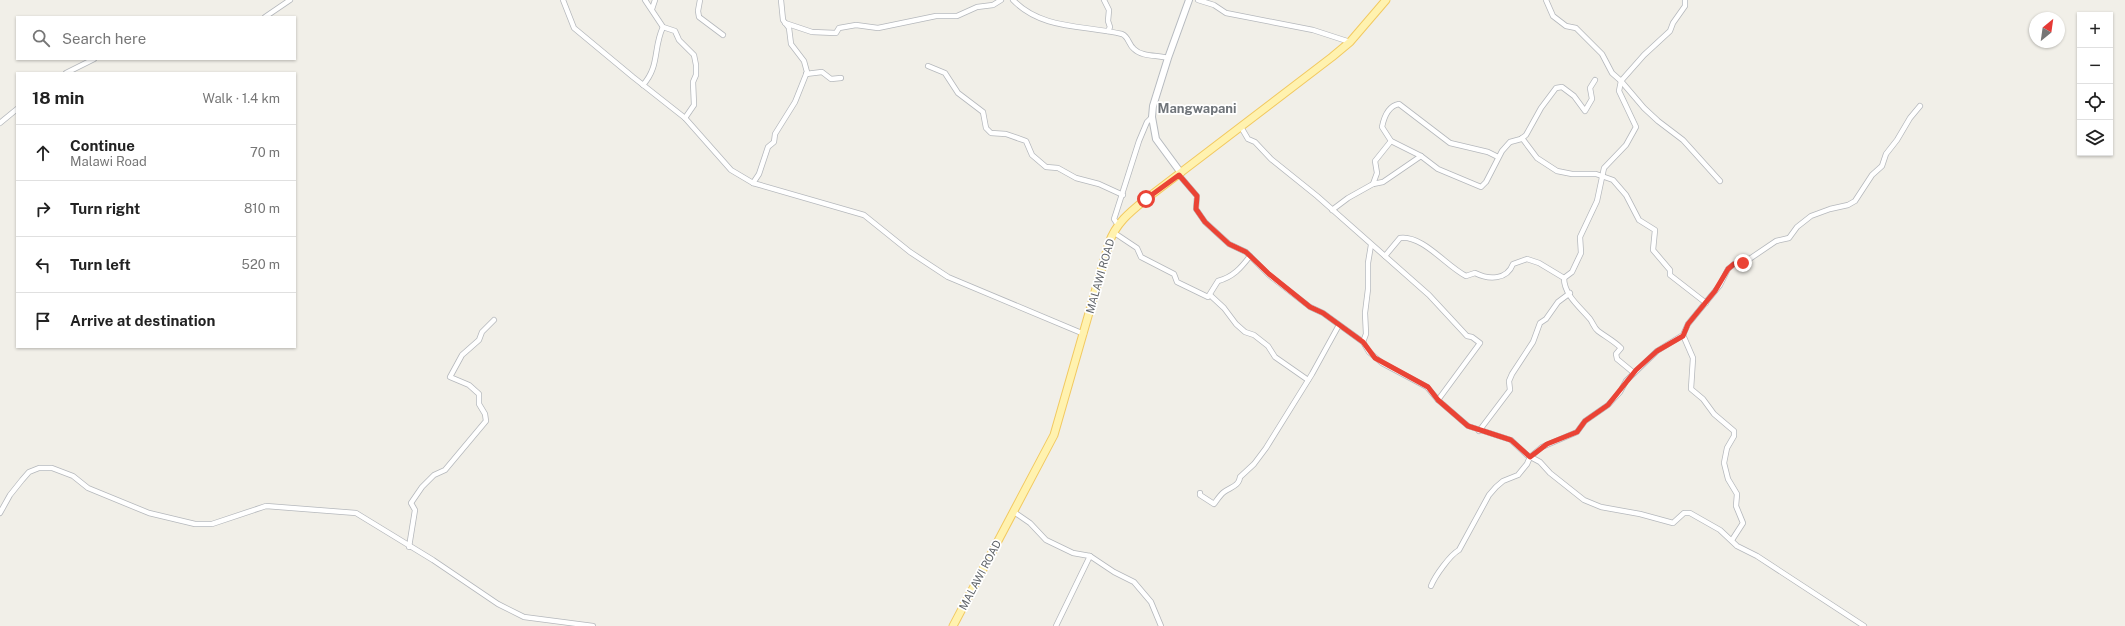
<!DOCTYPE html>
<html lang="en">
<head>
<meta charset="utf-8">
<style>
	body { margin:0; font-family:"Public Sans",sans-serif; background:#f2f2f2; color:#222 }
	.controls { position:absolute; right:12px; top:12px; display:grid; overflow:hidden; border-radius:0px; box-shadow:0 1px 3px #0004 }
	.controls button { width:36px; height:36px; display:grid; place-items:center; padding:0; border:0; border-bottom:1px solid #e0e0e0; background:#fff; color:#222; font:20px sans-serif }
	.compass { position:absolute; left:2029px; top:12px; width:36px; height:36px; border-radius:50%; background:#fff; box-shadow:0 1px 3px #0004; rotate:29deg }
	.stop { position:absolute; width:12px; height:12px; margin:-9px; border:3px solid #ea4335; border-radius:50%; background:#fff }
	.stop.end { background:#ea4335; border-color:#fff; box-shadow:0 1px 4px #0008 }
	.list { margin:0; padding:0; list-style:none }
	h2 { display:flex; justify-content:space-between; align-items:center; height:52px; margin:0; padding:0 16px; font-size:17px }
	h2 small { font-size:13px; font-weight:400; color:#767676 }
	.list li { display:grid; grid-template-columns:26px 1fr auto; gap:12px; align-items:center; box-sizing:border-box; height:56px; padding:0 16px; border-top:1px solid #e0e0e0 }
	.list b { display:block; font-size:15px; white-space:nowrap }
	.list p { margin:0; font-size:13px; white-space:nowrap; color:#767676 }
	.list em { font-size:13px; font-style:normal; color:#767676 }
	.icon { flex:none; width:22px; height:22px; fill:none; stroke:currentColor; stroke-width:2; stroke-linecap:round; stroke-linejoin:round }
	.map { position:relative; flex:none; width:2125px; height:626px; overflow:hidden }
	.search { position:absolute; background:#fff; box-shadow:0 1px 3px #0004; left:16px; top:16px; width:280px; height:44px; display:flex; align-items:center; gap:10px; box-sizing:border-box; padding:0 14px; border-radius:0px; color:#767676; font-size:15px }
	.panel { position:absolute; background:#fff; box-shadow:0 1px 3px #0004; left:16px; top:72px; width:280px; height:276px; border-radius:0px }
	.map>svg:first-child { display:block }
</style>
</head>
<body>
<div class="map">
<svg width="2125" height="626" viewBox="0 0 2125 626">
	<rect width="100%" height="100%" fill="#f1efe8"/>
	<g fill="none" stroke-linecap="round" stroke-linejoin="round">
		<g stroke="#b5b8bc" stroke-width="6">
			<g id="street">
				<polyline points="563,0 574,28 633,77 685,118 731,170 753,183 864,215 910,252 948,277 1084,334"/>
				<polyline points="645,0 663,27 675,31 679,40 694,55 696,65 696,75 693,82 694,105 685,118"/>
				<polyline points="700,0 698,11 699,17 723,35"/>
				<path d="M1013,0C1042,30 1084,25 1122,34C1129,37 1128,44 1134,49C1142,57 1157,55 1168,58"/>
				<polyline points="1104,0 1109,10 1108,21 1110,27 1108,31"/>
				<polyline points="1198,0 1214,5 1226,13 1313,30 1350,42"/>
				<polyline points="1546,0 1553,16 1566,26 1576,28 1602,54 1612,73 1621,81 1644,108 1658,121 1683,140 1720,181"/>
				<polyline points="652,9 655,0"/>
				<polyline points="265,17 290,0"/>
				<polyline points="785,23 812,32 836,33 839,28 856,25 878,28 936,16 957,16 977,7 993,5 1001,0"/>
				<polyline points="928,66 945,73 958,93 983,112 986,128 991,133 1006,134 1026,141 1032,155 1046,167 1058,168 1076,178 1099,184 1123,195"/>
				<polyline points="66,73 94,59"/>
				<polyline points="806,74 822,72 831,79 841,78"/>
				<path d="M643,85C660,66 653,48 663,27"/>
				<polyline points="0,123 17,109"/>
				<polyline points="1241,127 1248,139 1255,142 1271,159 1317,196 1429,295 1467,336 1472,337 1480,343 1438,400"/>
				<polyline points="1522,138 1537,158 1557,171 1572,174 1596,174 1613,180 1626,195 1639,220 1655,230 1653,250 1670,270 1670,275 1706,303"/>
				<path d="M1498,157L1488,152L1450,143L1399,104C1388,106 1384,117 1382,127L1391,141L1421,156L1438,169L1481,187L1486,182L1502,151L1510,142L1521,139L1526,135L1541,108L1556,88L1562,87L1574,96L1585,111L1592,99L1590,88L1595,80"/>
				<polyline points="1179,175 1197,196 1196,209 1205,222 1229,244 1246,252 1269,275 1310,307 1323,313 1363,342 1369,352 1382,363 1427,387 1438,400 1468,426 1511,440 1527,455 1540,462 1550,473 1584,500 1601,507 1640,514 1673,523 1684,513 1690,513 1720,530 1737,546 1757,556 1864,626"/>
				<polyline points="753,183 759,174 768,147 774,142 775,134 795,102 807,72 804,61 791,44 789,28 783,20 781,0"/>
				<polyline points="1373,184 1377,173 1375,161 1391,141"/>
				<polyline points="1332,210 1348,198 1373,184 1383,182 1421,156"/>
				<polyline points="1118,225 1114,219 1116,213 1139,141 1147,122 1152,117"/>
				<path d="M1113,232L1137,248L1141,257L1174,274L1177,282L1208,297L1218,281C1233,277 1241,268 1250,256"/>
				<path d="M1385,256L1400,238C1423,235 1446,266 1466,276L1475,273C1489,280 1507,280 1513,264L1527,259L1539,263L1564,278C1564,295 1580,307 1590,319C1593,323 1594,328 1598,331C1606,337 1614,341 1621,348L1616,354L1617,359L1634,373"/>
				<polyline points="1564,278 1572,272 1581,253 1580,237 1597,201 1604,168 1626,145 1636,127 1619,91 1621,81 1644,55 1670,31 1673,23 1685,6 1685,0"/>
				<polyline points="1210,295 1224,308 1236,324 1245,332 1254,335 1268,346 1275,357 1308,380"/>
				<polyline points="1683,335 1693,358 1691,389 1703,399 1714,414 1734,431 1734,436 1727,448 1724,463 1728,479 1737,494 1736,506 1743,523 1732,540"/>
				<polyline points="1363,342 1366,334 1365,313 1368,289 1368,263 1371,245"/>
				<polyline points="1479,431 1510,390 1509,381 1512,374 1533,342 1540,323 1546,319 1558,302 1570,293"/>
				<path d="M1200,493V495L1214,504C1217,500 1220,495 1224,492C1231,487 1239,486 1240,477L1254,464L1266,448L1312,374L1339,325"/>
				<polyline points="1014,512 1030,523 1046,540 1073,553 1090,556 1114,572 1134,582 1151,602 1161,626"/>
				<polyline points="0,513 10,495 22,480 29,472 39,468 52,468 73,476 88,488 149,513 195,524 212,524 266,506 356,513 433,560 498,604 524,617 593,626"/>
				<polyline points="409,547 415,510 411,503 422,487 434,475 445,470 486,421 485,414 479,404 479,394 469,385 450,377 462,355 479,340 482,332 494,320"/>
				<path d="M1431,586C1435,576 1450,555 1459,550L1489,495L1496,487L1503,481L1518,475L1527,464L1530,457L1542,447L1577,432L1585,421L1608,405L1620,392L1626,381L1657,351L1683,335L1688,324L1720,285L1728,269L1734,264L1748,260L1776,241L1789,238L1797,227L1811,216L1830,209L1848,205L1855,201L1872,175L1882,166L1886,154L1897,140L1910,118L1920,106"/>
				<polyline points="1056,626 1090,556"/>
			</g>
		</g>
		<g stroke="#b6babf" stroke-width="8">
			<polyline id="secondary" points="1181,173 1156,139 1152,117 1153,106 1168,58 1189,0"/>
		</g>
		<g stroke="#f2c960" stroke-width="9">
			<path id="primary" d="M953,626L1054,435L1109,243C1116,223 1130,212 1146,199L1332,57L1350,42L1386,0"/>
		</g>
		<use href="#street" stroke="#fff" stroke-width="4.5"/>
		<use href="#secondary" stroke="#fff" stroke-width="6"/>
		<use href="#primary" stroke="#fff2af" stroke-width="7"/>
	</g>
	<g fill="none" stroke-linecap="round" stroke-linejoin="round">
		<polyline stroke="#ea4335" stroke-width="5" points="1146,199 1179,175 1197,196 1196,209 1205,222 1229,244 1246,252 1269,274 1310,307 1323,313 1363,342 1375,358 1428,387 1438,400 1468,426 1511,440 1530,457 1547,444 1577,432 1585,421 1608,405 1636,370 1657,351 1683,336 1688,324 1715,291 1728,269 1734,264 1743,263"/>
	</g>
	<g text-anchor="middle" stroke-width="3.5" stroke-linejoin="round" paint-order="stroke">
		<g font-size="11" fill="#5f6368" stroke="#fff">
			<text transform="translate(1100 276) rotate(-74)" y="4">MALAWI ROAD</text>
			<text transform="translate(980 575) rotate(-62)" y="4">MALAWI ROAD</text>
		</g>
		<g font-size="13" font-weight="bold" fill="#70757a" stroke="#fff">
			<text x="1197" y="113">Mangwapani</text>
		</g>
	</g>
</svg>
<div class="controls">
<button>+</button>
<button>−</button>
<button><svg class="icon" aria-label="locate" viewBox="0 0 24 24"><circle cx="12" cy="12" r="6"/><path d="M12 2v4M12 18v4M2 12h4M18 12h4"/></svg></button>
<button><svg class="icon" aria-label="layers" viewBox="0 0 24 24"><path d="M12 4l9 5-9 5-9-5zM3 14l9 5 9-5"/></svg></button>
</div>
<svg class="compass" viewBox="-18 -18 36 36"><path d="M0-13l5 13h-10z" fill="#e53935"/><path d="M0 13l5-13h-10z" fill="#767676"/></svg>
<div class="stop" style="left:1146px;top:199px"></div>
<div class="stop end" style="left:1743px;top:263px"></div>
<div class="search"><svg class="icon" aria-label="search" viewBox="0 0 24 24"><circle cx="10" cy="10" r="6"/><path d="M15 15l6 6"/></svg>Search here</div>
<section class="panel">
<h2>18 min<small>Walk · 1.4 km</small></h2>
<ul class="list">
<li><svg class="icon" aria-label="ahead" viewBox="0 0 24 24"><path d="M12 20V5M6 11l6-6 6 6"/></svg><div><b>Continue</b><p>Malawi Road</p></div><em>70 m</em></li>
<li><svg class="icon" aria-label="right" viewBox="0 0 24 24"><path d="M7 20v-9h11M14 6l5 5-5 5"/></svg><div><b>Turn right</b></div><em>810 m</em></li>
<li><svg class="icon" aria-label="left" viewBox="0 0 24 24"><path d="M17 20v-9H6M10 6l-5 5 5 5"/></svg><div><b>Turn left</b></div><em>520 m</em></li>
<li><svg class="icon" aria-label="arrive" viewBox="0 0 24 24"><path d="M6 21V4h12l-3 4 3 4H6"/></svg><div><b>Arrive at destination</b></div></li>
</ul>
</section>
</div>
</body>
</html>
